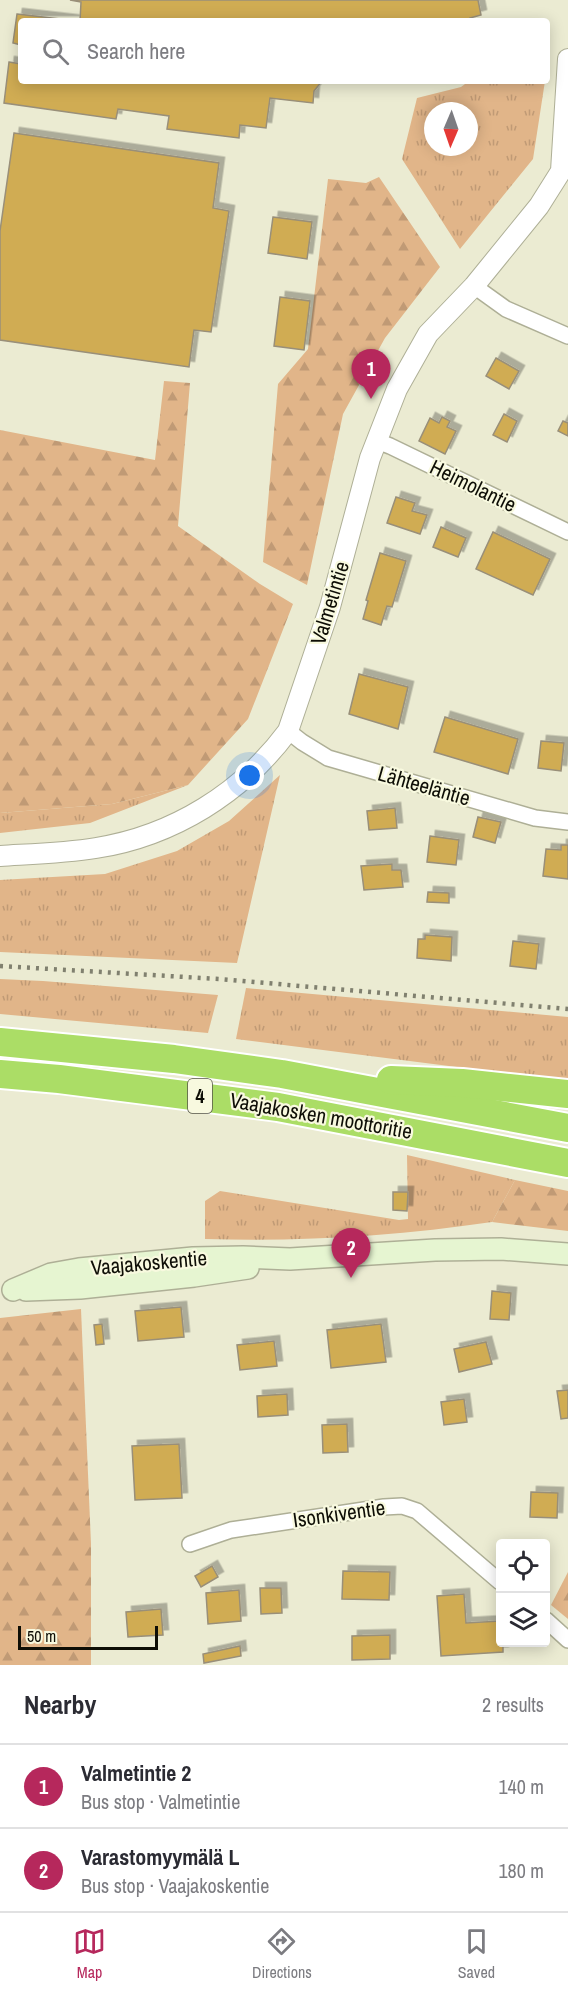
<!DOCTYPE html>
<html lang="en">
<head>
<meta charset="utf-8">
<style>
	body { margin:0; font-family:"Archivo Narrow",sans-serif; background:#f7f7f7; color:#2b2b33 }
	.controls { position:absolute; right:18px; bottom:18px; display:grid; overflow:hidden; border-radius:6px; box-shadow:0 3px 15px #0003 }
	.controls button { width:54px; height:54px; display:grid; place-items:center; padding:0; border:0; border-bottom:2px solid #e1e1e2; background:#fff; color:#2b2b33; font:30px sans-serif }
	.compass { position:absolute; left:424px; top:102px; width:54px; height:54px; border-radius:50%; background:#fff; box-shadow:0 3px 15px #0003; rotate:182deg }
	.scale { position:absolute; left:18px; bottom:15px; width:140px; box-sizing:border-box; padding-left:6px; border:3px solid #0e0e06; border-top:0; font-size:16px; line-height:21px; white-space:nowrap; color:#0e0e06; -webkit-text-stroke:4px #f8f9df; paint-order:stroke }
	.you { position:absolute; left:250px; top:776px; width:21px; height:21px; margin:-15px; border:4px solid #fff; border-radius:50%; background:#1a73e8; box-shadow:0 0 0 9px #1a73e833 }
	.badge { display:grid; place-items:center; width:39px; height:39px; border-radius:50%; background:#b6285c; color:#fff; font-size:20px; font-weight:700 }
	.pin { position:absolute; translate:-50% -50px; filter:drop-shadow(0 2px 3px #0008) }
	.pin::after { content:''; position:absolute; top:32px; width:21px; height:18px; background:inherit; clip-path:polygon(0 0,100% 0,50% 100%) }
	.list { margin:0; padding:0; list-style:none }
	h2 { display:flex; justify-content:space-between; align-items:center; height:78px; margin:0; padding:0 24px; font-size:26px }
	h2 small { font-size:20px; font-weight:400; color:#7c7c81 }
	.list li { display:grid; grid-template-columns:39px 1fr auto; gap:18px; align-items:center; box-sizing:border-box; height:84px; padding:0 24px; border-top:2px solid #e1e1e2 }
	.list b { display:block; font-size:22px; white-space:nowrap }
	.list p { margin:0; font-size:20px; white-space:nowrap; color:#7c7c81 }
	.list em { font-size:20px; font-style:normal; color:#7c7c81 }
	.icon { flex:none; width:33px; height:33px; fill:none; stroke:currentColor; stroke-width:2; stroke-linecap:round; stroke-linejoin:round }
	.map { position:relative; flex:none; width:568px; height:1665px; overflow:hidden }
	.search { position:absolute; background:#fff; box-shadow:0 3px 15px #0003; left:18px; right:18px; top:18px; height:66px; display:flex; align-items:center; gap:15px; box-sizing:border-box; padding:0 21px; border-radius:6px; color:#7c7c81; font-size:22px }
	.sheet { height:246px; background:#fff }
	nav { display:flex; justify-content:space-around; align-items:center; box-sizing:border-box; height:84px; border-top:2px solid #e1e1e2; background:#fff; font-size:16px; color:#7c7c81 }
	nav a { display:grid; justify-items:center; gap:3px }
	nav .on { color:#b6285c }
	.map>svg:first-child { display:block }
</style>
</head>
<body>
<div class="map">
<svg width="568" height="1665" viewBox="0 0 568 1665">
	<defs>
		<pattern id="grass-tufts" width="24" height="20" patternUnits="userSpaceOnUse" patternTransform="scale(1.5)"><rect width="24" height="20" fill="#e1b589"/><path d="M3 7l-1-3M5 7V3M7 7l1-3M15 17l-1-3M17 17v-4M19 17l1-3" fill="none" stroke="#c09a75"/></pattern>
		<pattern id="forest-firs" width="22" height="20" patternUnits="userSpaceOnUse" patternTransform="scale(1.5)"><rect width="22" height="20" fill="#e1b589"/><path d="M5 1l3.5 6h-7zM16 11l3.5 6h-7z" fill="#c09a75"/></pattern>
		<filter id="shadow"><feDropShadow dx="5.5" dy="-5.5" stdDeviation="0" flood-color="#0004"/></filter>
	</defs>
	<rect width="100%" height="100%" fill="#ebebd2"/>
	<g fill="url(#grass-tufts)" fill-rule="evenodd">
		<path d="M469,81H545L533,159L460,249L402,159L417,98L461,87ZM433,111H469V147H433Z"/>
		<polygon points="280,775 237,963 0,952 0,880 105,874 177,851 229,821"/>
		<polygon points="188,785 90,823 0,833 0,813 112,804"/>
		<polygon points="0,979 43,981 218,995 208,1033 0,1014"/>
		<polygon points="246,988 568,1017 568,1081 236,1039"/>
		<path d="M407,1155L515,1180L492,1222C397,1236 301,1242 205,1239V1201L220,1191L399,1220L408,1219Z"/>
	</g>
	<g fill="url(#forest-firs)">
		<polygon points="379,177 440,267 385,338 343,414 307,585 263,562 278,384 308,349 328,179 366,183"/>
		<polygon points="164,381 190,383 178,526 260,584 293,604 248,719 188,785 112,804 0,813 0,430 155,460"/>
		<polygon points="515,1180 568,1191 568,1231 492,1222"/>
		<polygon points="81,1309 91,1544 91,1665 0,1665 0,1318"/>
		<polygon points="568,1572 568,1619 551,1605"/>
	</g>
	<g fill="#d0ac52" stroke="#998f79" stroke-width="1.5" filter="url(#shadow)">
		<polygon points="70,0 478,0 481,15 470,18 471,21 80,21 81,2"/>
		<polygon points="17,14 78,21 21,21 21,45 13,43"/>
		<polygon points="9,62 21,64 21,81 322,81 314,91 313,103 270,98 266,128 240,125 239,138 167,129 169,116 118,109 116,119 4,103"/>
		<polygon points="14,133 219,163 213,208 229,211 211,332 194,330 189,367 0,340 0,231"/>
		<polygon points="273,217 312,222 307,259 268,253"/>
		<polygon points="280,297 310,301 304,350 274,346"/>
		<polygon points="496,358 519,371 509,389 486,376"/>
		<polygon points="504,414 517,421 507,442 493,435"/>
		<polygon points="442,417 450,421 447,427 456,431 445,454 419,441 430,418 439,423"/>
		<polygon points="563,421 568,423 568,436 558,431"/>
		<polygon points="396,497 415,503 412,511 427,515 420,534 387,523"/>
		<polygon points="441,527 466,538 458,557 433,547"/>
		<polygon points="493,532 550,559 533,595 476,569"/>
		<polygon points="380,553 406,561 392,607 387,606 381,625 363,619 368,601 366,600"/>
		<polygon points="359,674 408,687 398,729 349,714"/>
		<polygon points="445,717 518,739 508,774 434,752"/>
		<polygon points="541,741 564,743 561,771 538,768"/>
		<polygon points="395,808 397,828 369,830 367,811"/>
		<polygon points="478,817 501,822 495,843 473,837"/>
		<polygon points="430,836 459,840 456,865 427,862"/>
		<polygon points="561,845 568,845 568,879 543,876 546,849 561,850"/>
		<polygon points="392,864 392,870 401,870 403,887 364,890 361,866"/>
		<polygon points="428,892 449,893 449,903 427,902"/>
		<polygon points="425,935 452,937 451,961 417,958 418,939 425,939"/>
		<polygon points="513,941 539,944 536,969 510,966"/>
		<polygon points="393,1192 408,1192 407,1211 393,1210"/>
		<polygon points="492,1291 511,1293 509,1320 490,1319"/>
		<polygon points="181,1307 184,1337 138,1341 135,1311"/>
		<polygon points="102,1324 104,1344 96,1345 94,1325"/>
		<polygon points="381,1324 386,1362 331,1368 327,1330"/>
		<polygon points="274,1341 277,1366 240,1370 237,1345"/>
		<polygon points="486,1342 492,1364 459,1372 454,1349"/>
		<polygon points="568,1390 568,1418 561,1419 557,1391"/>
		<polygon points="287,1394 288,1415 258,1417 257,1396"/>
		<polygon points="464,1399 467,1422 444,1425 441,1402"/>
		<polygon points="347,1424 348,1452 323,1453 322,1425"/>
		<polygon points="179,1444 182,1498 135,1500 132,1446"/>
		<polygon points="531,1492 558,1493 557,1518 530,1517"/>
		<polygon points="212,1566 218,1577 201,1587 195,1576"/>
		<polygon points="343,1571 390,1572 389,1600 342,1599"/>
		<polygon points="260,1588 281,1588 282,1613 261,1614"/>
		<polygon points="239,1590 241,1621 208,1624 206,1593"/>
		<polygon points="464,1594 466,1623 500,1621 500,1642 503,1642 503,1652 441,1656 437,1596"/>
		<polygon points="161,1609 163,1635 128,1637 126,1612"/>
		<polygon points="390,1635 390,1659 352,1660 352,1636"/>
		<polygon points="240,1646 241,1656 204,1663 203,1654"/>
	</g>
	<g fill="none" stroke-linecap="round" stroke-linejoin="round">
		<g stroke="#aeaf96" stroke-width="18">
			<g id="minor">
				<polyline points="474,286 506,309 568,336"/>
				<polyline points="377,441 390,446 568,532"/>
				<polyline points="288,731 302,742 328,758 535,818 568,822"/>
				<polyline points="190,1544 231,1530 384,1507 402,1506 417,1511 500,1582"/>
				<polyline points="546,1620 568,1640"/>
			</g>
		</g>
		<g stroke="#aeaf96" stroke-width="22">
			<path id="tertiary" d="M0,856C32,854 65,853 96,848C173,836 242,793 288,731L330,607L370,458L397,389L428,334L474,286L539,206L561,171L568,59"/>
		</g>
		<g stroke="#aeaf96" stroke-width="24">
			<g id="secondary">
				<polyline points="13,1290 51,1274 79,1269 193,1258 243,1257 290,1259 435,1250 501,1249 568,1254"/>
				<polyline points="26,1290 80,1288 194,1276 248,1268"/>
			</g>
		</g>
		<g stroke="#fff" stroke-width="32">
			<g id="motorway">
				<polyline points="0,1042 174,1059 282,1074 568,1128"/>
				<polyline points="0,1074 59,1079 278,1107 568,1163"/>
				<polyline points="391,1080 462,1083 568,1094"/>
			</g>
		</g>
		<use href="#minor" stroke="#fff" stroke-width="15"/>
		<use href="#tertiary" stroke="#fff" stroke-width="20"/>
		<use href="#secondary" stroke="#e6f5d1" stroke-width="21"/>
		<use href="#motorway" stroke="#abdd66" stroke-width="28"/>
		<polyline stroke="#80806f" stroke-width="4.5" stroke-dasharray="3 6" stroke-linecap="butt" points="0,966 219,979 568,1009"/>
	</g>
	<g text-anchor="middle" stroke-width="4.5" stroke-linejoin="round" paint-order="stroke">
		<rect fill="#f8f9df" stroke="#545447" stroke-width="1.5" x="188" y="1079" width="24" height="34" rx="4.5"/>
		<g font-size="20" font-weight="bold" fill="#0e0e06">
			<text x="200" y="1103">4</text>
		</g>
		<g font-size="21" fill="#0e0e06" stroke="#f8f9df">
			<text transform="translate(473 486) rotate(26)" y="7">Heimolantie</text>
			<text transform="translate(330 603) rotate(-73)" y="7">Valmetintie</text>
			<text transform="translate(424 786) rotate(16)" y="7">Lähteeläntie</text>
			<text transform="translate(321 1116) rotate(10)" y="7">Vaajakosken moottoritie</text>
			<text transform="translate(149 1263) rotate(-5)" y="7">Vaajakoskentie</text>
			<text transform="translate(339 1514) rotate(-8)" y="7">Isonkiventie</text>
		</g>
	</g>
</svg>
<div class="controls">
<button><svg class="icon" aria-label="locate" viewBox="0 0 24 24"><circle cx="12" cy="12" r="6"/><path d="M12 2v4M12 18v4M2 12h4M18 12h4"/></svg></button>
<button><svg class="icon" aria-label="layers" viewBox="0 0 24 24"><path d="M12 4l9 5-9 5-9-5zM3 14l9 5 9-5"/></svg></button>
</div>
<svg class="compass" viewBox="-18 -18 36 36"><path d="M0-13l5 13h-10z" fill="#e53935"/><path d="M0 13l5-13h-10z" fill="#7c7c81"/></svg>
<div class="scale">50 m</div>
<div class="you"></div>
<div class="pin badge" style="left:371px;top:399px">1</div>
<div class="pin badge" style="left:351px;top:1278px">2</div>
<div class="search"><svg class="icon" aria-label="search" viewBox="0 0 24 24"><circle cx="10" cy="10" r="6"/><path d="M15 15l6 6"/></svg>Search here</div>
</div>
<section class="sheet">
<h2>Nearby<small>2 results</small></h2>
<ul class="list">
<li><span class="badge">1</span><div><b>Valmetintie 2</b><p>Bus stop · Valmetintie</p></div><em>140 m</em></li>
<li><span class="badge">2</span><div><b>Varastomyymälä L</b><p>Bus stop · Vaajakoskentie</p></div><em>180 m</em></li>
</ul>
</section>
<nav>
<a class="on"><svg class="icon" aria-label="map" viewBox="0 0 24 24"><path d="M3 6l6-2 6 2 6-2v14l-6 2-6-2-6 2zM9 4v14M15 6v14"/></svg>Map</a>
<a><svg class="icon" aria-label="directions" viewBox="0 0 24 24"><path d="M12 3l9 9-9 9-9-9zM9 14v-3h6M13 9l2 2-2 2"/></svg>Directions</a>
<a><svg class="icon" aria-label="saved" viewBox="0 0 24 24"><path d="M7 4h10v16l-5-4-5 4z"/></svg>Saved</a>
</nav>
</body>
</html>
